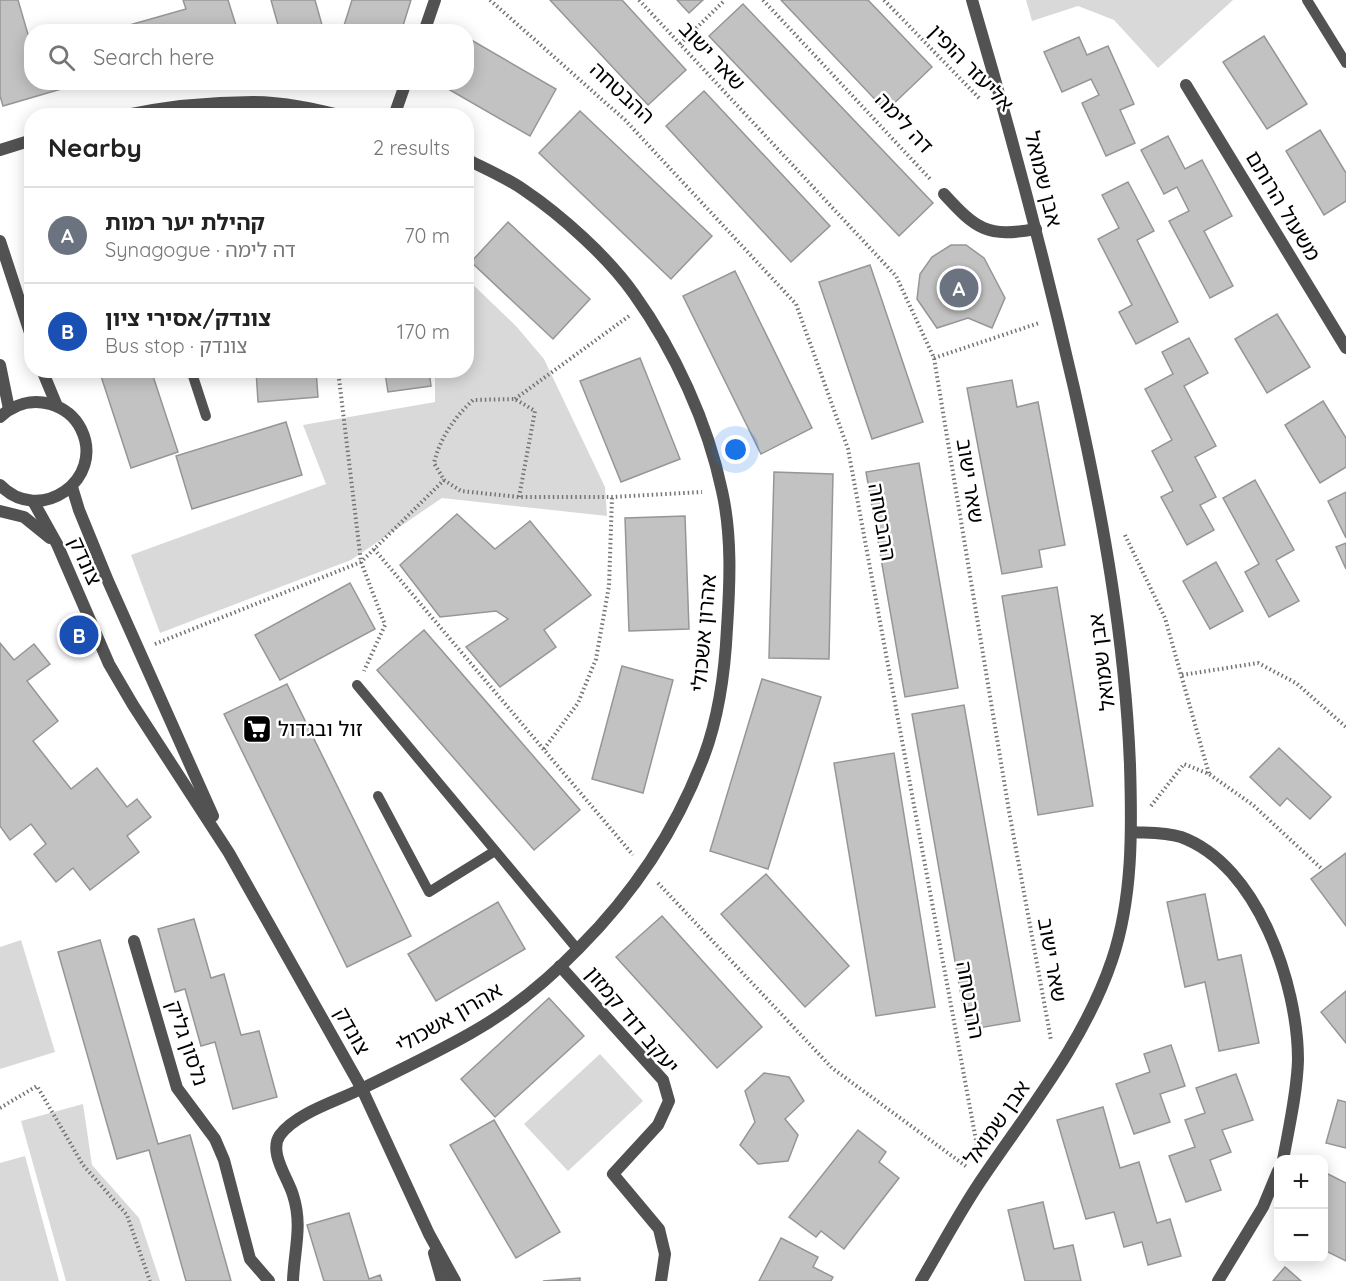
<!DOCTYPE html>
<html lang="en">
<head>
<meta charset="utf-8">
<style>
	body { margin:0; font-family:Quicksand,"Noto Sans Hebrew",sans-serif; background:#f6f6f6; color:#222 }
	.controls { position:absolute; right:18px; bottom:18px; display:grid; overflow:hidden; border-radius:12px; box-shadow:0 3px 15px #0003 }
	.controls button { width:54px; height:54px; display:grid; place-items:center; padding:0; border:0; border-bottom:2px solid #e0e0e0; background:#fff; color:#222; font:30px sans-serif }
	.you { position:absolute; left:736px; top:450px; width:21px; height:21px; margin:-15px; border:4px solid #fff; border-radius:50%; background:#1a73e8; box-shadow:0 0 0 9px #1a73e833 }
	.badge { display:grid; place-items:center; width:39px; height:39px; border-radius:50%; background:#000; color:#fff; font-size:20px; font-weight:700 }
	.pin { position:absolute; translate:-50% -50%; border:3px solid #fff; box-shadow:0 2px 6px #0006 }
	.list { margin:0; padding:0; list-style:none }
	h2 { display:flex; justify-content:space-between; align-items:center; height:78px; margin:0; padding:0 24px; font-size:26px }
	h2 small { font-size:20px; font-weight:400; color:#767676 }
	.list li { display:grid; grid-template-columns:39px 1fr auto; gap:18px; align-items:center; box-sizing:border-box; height:96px; padding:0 24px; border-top:2px solid #e0e0e0 }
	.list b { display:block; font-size:22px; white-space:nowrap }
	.list p { margin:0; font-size:20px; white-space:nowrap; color:#767676 }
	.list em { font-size:20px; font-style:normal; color:#767676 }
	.icon { flex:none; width:33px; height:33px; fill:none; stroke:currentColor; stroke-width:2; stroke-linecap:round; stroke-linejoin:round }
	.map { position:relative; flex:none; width:1346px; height:1281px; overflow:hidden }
	.search { position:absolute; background:#fff; box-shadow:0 3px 15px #0003; left:24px; top:24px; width:450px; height:66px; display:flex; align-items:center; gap:15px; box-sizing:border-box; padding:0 21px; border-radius:24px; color:#767676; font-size:22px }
	.panel { position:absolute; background:#fff; box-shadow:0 3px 15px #0003; left:24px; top:108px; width:450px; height:270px; border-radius:24px }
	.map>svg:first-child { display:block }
</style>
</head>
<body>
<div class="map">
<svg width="1346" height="1281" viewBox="0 0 1346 1281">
	<rect width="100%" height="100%" fill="#fff"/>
	<g fill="#d9d9d9">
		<polygon points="1026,0 1233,0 1158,68 1114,20 1078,6 1032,21"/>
		<polygon points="467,279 516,326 544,359 605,487 607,516 442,498 351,560 160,633 131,555 326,484 303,425 435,402 435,371 466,370"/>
		<polygon points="21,940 55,1052 0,1069 0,947"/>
		<polygon points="600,1054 643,1101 568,1171 524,1124"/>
		<polygon points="83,1104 92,1165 139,1218 160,1281 66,1281 21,1121"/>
		<polygon points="25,1156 59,1281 0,1281 0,1163"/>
	</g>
	<g fill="#c2c2c2" stroke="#969696" stroke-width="1.5">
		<polygon points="0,0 18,0 32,48 32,82 85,82 3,106 0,96"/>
		<polygon points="183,0 228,0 238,32 105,32 186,9"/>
		<polygon points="271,0 315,0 324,32 280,32"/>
		<polygon points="352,0 411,0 401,32 342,32"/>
		<polygon points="550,0 622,0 686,70 648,105"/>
		<polygon points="677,0 703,0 689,13"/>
		<polygon points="781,0 868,0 932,67 886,111"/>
		<polygon points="743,4 933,203 899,236 709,36"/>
		<polygon points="1264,36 1307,104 1267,129 1223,62"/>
		<polygon points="466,37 556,89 530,136 436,82 466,82"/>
		<polygon points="1079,37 1087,55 1108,46 1134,104 1120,110 1135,143 1106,156 1082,103 1099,95 1091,79 1062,92 1044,52"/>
		<polygon points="704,91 830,226 791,262 666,126"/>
		<polygon points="580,111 712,236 671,279 539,153"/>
		<polygon points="1320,130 1346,173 1346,201 1324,215 1286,151"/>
		<polygon points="1168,136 1185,169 1202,160 1232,216 1204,231 1233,286 1210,298 1169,221 1189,211 1177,187 1164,194 1141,150"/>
		<polygon points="1128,182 1154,231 1137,240 1178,322 1136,344 1119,312 1132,305 1098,239 1119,228 1102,195"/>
		<polygon points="508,222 590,299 553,339 471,262"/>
		<polygon points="951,245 966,245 984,258 1005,298 992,328 968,318 937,328 917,299 920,274 932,257"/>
		<polygon points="870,265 923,422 872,439 819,282"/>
		<polygon points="735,271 812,428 761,454 683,296"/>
		<polygon points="1277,314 1310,367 1267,393 1235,339"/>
		<polygon points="1189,338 1208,373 1184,386 1216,446 1195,457 1216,497 1200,505 1214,530 1187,545 1161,497 1173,491 1152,451 1172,440 1145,389 1173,374 1162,352"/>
		<polygon points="640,358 680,459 621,482 580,381"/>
		<polygon points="99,370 151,370 178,452 131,468"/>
		<polygon points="256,370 316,370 318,397 258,402"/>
		<polygon points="361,370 429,370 431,386 388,392 385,373 362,376"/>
		<polygon points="1012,380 1017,407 1038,402 1065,545 1039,550 1042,567 1002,574 967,388"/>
		<polygon points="1323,401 1346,438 1346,467 1320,483 1285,425"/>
		<polygon points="286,422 302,475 192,509 176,456"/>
		<polygon points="919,463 958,688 905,697 866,472"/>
		<polygon points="774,472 833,474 829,659 769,658"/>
		<polygon points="1255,480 1294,550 1276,560 1299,601 1269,617 1245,572 1259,564 1223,498"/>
		<polygon points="1346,492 1346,538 1328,501"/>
		<polygon points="457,514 495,549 530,521 591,595 544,630 556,647 500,687 466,647 508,619 496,611 440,617 400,565"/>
		<polygon points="685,516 689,629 629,631 625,518"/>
		<polygon points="1346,543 1346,569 1336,547"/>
		<polygon points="1216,562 1243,611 1210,629 1183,581"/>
		<polygon points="350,583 375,629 280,680 255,635"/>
		<polygon points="1057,587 1093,806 1038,815 1002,596"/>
		<polygon points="424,630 580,810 534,850 377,670"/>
		<polygon points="0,643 14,660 34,644 50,664 27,681 58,721 33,741 71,789 97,768 127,807 137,799 151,817 127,836 139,852 90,890 73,868 56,882 34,854 46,844 31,824 10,840 0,826"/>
		<polygon points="622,666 673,680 643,793 592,779"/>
		<polygon points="762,679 821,697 768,869 710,851"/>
		<polygon points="287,684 411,936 347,967 224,714"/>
		<polygon points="964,705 1020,1021 967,1030 912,714"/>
		<polygon points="1279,748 1331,797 1310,819 1287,798 1280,806 1250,777"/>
		<polygon points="894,753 935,1007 876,1016 834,763"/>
		<polygon points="1346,853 1346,926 1311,879"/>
		<polygon points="766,874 849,966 805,1007 721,914"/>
		<polygon points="1205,894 1218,960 1241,955 1259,1043 1219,1051 1205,982 1185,987 1167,902"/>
		<polygon points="498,902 525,949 436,1001 408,954"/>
		<polygon points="662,916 762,1027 717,1068 616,957"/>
		<polygon points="194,919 211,978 224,974 241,1035 259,1031 277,1097 233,1109 215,1042 201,1046 185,989 175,992 158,929"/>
		<polygon points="100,940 158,1144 190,1135 231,1281 186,1281 149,1150 117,1159 58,952"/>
		<polygon points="1346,991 1346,1043 1321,1012"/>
		<polygon points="549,998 584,1036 495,1117 461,1079"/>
		<polygon points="1171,1045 1185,1086 1160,1094 1170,1122 1134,1134 1116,1084 1150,1072 1144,1054"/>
		<polygon points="764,1073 789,1077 804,1101 785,1119 798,1135 788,1161 758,1164 740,1145 755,1122 745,1091"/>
		<polygon points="1236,1074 1253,1120 1222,1130 1231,1152 1210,1160 1221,1190 1186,1202 1169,1156 1195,1147 1185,1120 1205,1113 1196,1088"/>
		<polygon points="1338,1100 1346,1102 1346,1148 1326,1143"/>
		<polygon points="1103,1107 1120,1168 1139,1162 1157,1223 1170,1219 1181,1256 1148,1265 1142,1242 1124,1247 1114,1212 1086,1219 1057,1120"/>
		<polygon points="494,1120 560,1232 516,1258 450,1145"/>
		<polygon points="858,1130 886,1152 879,1162 899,1178 844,1249 821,1231 816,1237 789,1217"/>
		<polygon points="1326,1173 1346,1183 1346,1261 1324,1250 1324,1178"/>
		<polygon points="1043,1202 1054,1249 1073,1245 1081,1281 1025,1281 1008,1210"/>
		<polygon points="349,1213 369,1279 380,1275 382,1281 324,1281 307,1225"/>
		<polygon points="781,1238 818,1257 813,1267 833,1277 831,1281 759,1281"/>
		<polygon points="1285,1267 1301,1281 1273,1281"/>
		<polygon points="580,1278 580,1281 543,1281"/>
	</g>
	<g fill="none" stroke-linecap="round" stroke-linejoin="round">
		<g stroke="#747474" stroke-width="4" stroke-dasharray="1.5 3" stroke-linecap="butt">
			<polyline points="490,0 625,120 796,304 848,449 978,1151"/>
			<polyline points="639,0 896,276 934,358 1009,811 1051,1040"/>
			<polyline points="763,0 931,180"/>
			<polyline points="884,0 979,98"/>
			<polyline points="680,44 725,0"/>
			<polyline points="934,358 1039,323"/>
			<polyline points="338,370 361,562 385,625 364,671"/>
			<polyline points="515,399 629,316"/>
			<path d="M519,497L535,411L515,399L473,400C454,418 440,438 434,463L444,480L461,491L519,497H612L702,492"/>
			<polyline points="1125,535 1165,618 1209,774"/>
			<polyline points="374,549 633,855"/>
			<polyline points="155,644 361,562 444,480"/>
			<polyline points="1182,675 1258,663 1296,683 1346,727"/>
			<polyline points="544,749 578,703 596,659 609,586 612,497"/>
			<polyline points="1151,806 1184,764 1209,774 1253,805 1323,870"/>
			<polyline points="658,883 832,1068 967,1167"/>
			<polyline points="0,1108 37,1086 83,1165 127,1215 150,1281"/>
		</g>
		<g stroke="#525252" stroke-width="10">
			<polyline points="1307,0 1346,63"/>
			<polyline points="223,103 224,116"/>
			<polyline points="191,370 206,416"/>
			<polyline points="357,685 578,950"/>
			<polyline points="378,796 429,892 495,851"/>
		</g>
		<g stroke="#525252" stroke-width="12">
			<polyline points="424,32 435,0"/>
			<polyline points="1186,85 1346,348"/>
			<path d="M120,116C163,107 209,102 253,102C284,102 314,109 344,116"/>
			<polyline points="394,116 406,82"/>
			<polyline points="0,150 32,140"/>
			<path d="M944,194C976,229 987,238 1036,229"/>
			<path d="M1131,832C1147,833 1165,832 1181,837C1258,865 1298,985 1298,1060C1297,1093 1289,1127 1283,1160"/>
			<polyline points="134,941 177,1088 215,1139 224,1160 250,1259 269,1281"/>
			<polyline points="560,966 663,1080 669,1101 658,1125 613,1174 659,1229 665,1254 661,1281"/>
			<path d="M293,1281C294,1250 303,1226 293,1195C288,1178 268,1152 280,1135C296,1113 337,1101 361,1089C398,1071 436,1053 471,1033C510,1011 548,980 579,948C633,894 677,828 704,756C719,716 725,670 727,628C730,583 732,535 722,491C708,423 674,350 634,294C608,257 561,215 524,190C507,178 486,169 466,159"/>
			<path d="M921,1281C942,1246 961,1209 984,1176C1031,1107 1085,1040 1112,960C1133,898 1132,829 1130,765C1125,638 1102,512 1074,388C1044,258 1010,128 972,0"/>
			<polyline points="1218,1281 1263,1207 1278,1171"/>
		</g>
		<g stroke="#525252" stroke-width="12">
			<polyline points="0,241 32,339"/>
			<polyline points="0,365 9,409"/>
			<polyline points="42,370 57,406"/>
			<path d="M0,417C14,404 32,399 50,404C64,408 75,417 81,429C106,480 39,526 0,485"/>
			<polyline points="72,487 79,510 108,581 213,816"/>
			<polyline points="33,501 57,544 109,664 133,705 229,853 362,1089 429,1234 455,1281"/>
			<polyline points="0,511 24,517 50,538"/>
			<polyline points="434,1253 442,1281"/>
		</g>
	</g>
	<defs>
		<g id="supermarket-square" transform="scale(1.5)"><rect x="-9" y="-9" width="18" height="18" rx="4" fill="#000" stroke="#fff"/><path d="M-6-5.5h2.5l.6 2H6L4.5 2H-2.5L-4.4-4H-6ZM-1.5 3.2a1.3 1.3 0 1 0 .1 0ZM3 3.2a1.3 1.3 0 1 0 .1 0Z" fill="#fff"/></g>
	</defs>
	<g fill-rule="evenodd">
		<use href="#supermarket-square" x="257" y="729"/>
	</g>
	<g text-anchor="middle" stroke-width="5" stroke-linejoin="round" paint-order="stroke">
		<g font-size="21" fill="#000" stroke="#fff">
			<text transform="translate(712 56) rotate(47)" y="7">שאר ישוב</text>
			<text transform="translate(971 68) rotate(46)" y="7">אליעזר הופין</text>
			<text transform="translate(622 93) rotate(43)" y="7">ההבטחה</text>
			<text transform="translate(904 123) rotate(47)" y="7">דה לימה</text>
			<text transform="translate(1043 179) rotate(76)" y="7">אבן שמואל</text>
			<text transform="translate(1283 206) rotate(59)" y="7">משעול הרותם</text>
			<text transform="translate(970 481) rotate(81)" y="7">שאר ישוב</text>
			<text transform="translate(882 522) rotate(80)" y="7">ההבטחה</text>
			<text transform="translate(85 561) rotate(66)" y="7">צונדק</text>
			<text transform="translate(704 633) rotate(-85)" y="7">אהרון אשכולי</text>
			<text transform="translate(1102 662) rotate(-97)" y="7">אבן שמואל</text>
			<text transform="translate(1052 960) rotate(80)" y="7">שאר ישוב</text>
			<text transform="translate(970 1000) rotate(80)" y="7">ההבטחה</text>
			<text transform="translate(449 1018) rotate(-30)" y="7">אהרון אשכולי</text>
			<text transform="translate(632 1020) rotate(50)" y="7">יעקב דוד קמזון</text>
			<text transform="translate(352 1031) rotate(61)" y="7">צונדק</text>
			<text transform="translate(187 1043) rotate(71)" y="7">נלסון גליק</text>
			<text transform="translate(997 1123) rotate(-55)" y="7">אבן שמואל</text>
		</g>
		<g font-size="21" fill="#000" stroke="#fff" text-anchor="start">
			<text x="278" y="736">זול ובגדול</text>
		</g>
	</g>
</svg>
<div class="controls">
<button>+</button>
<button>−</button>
</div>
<div class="you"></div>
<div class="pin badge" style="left:959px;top:288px;background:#6b7280">A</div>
<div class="pin badge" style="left:79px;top:635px;background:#1a4fb4">B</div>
<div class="search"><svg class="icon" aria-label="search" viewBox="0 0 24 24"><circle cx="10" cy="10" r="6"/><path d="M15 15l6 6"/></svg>Search here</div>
<section class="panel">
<h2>Nearby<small>2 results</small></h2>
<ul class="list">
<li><span class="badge" style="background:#6b7280">A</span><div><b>קהילת יער רמות</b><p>Synagogue · דה לימה</p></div><em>70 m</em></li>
<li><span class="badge" style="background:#1a4fb4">B</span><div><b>צונדק/אסירי ציון</b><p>Bus stop · צונדק</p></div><em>170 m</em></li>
</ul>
</section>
</div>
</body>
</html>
